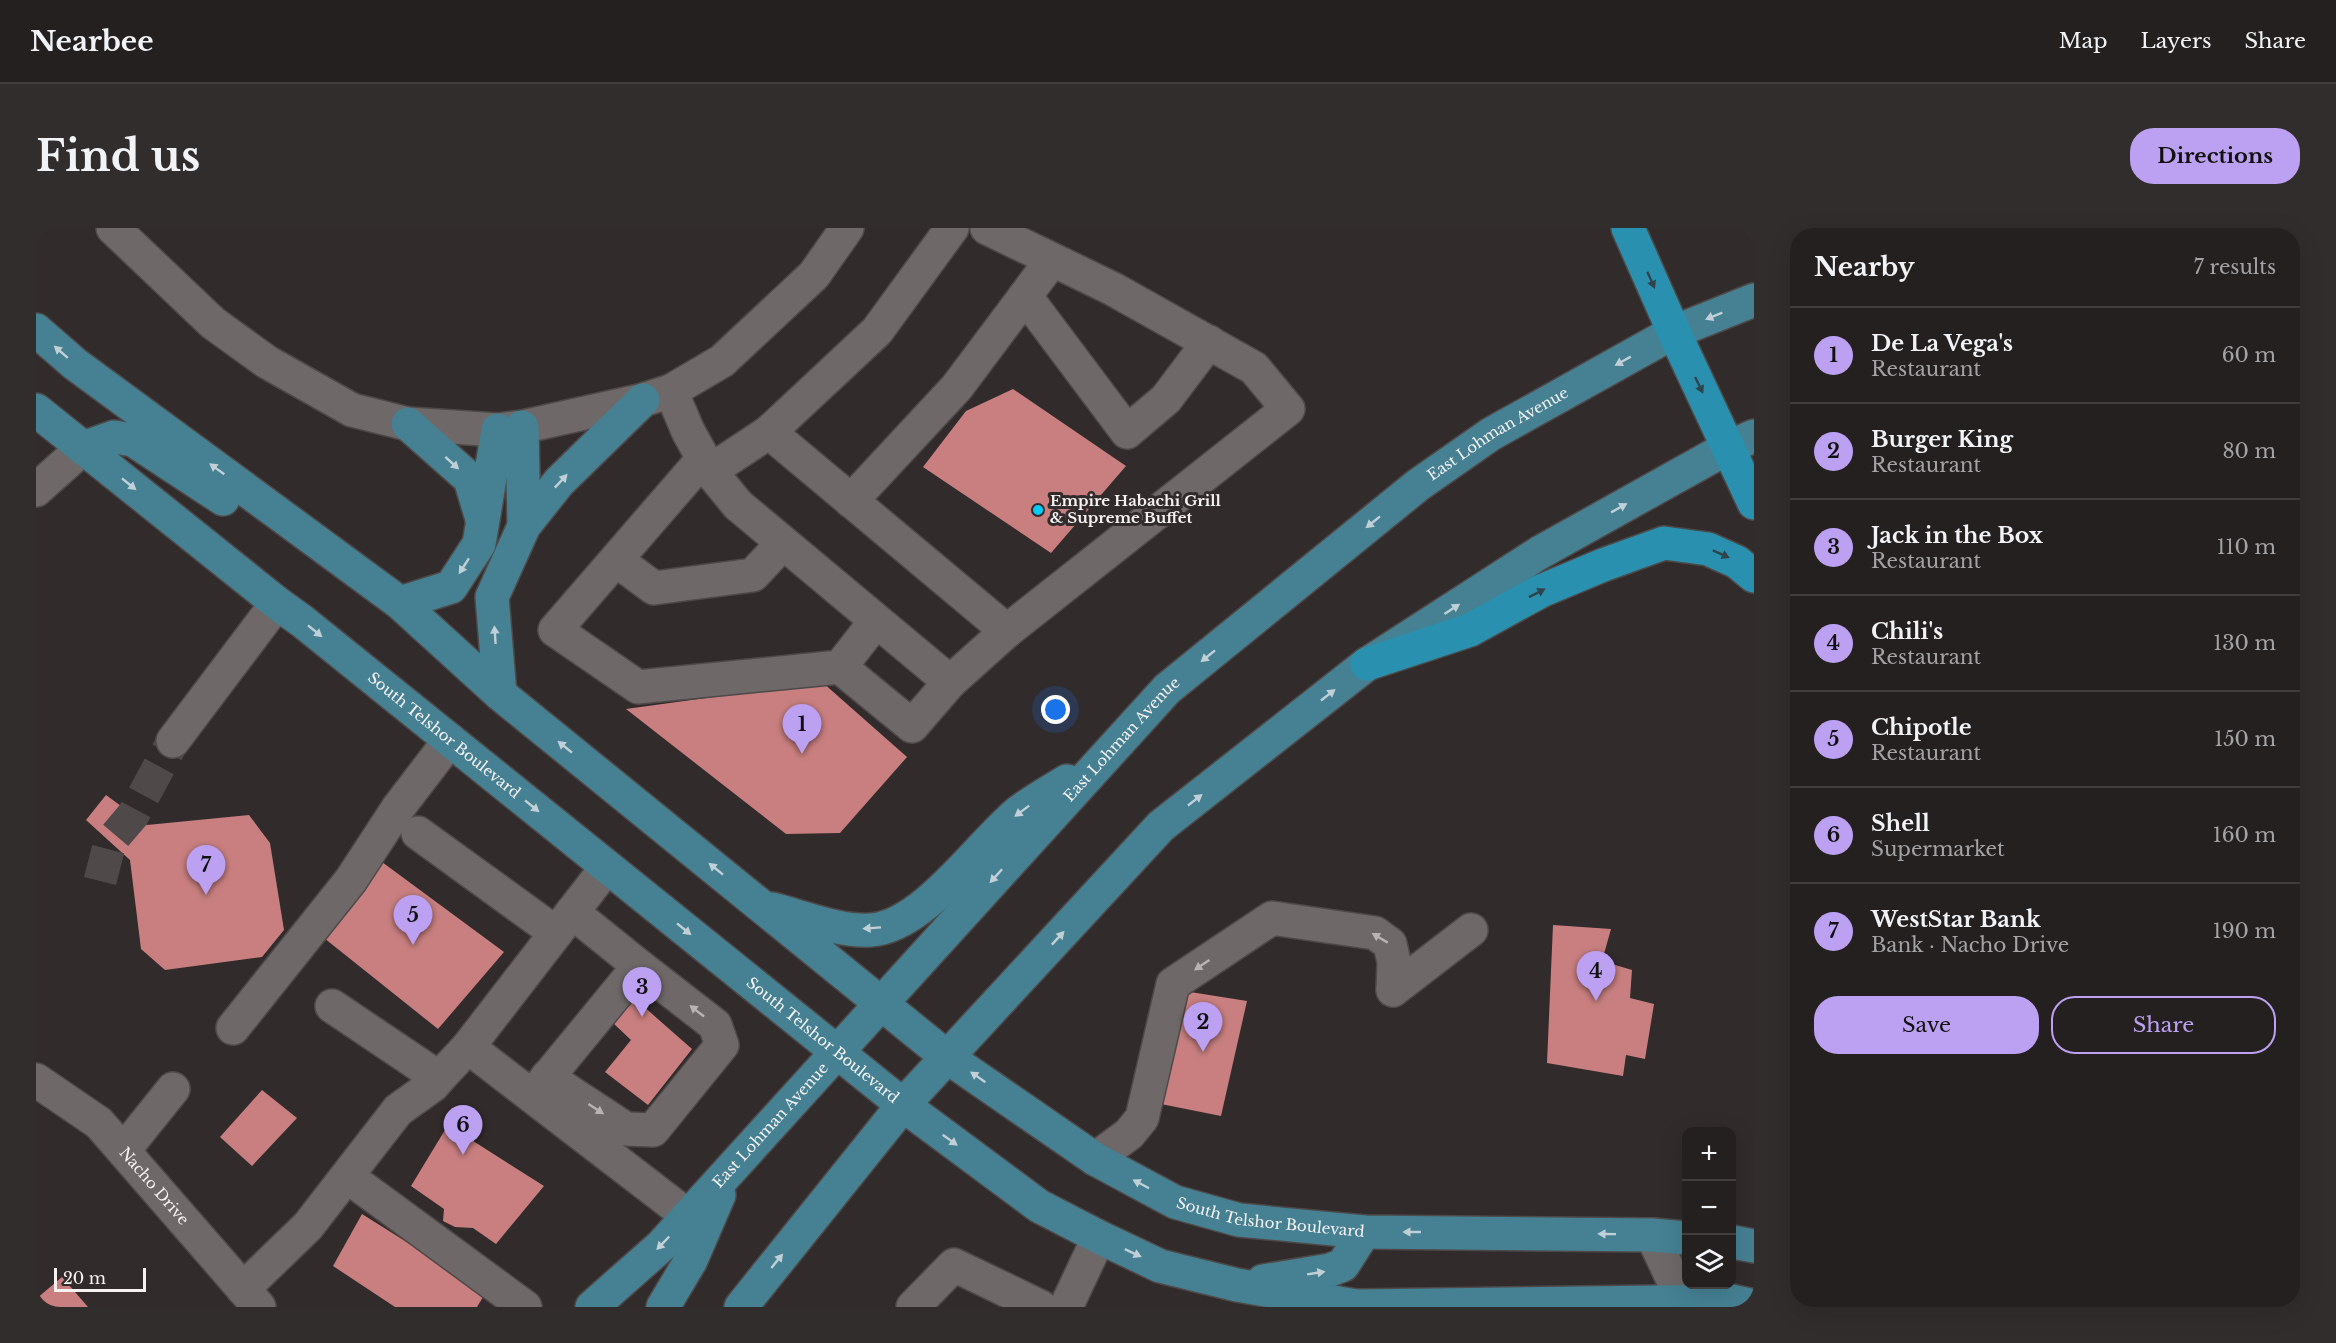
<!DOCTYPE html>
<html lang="en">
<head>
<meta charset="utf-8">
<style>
	body { margin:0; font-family:"Libre Baskerville",serif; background:#312d2d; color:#f1f3f6 }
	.controls { position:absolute; right:18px; bottom:18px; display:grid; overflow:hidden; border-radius:12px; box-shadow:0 6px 24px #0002 }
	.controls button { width:54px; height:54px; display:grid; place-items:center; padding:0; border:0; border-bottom:2px solid #423e3e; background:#252020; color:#f1f3f6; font:30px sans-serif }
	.scale { position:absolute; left:18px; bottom:15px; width:92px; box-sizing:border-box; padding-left:6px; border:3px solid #f6f2f2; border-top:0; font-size:16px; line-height:21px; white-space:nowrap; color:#f6f2f2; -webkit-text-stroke:4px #312b2b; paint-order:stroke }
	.you { position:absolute; left:1020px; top:482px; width:21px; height:21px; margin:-15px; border:4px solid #fff; border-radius:50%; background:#1a73e8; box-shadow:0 0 0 9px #1a73e833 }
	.badge { display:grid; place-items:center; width:39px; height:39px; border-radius:50%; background:#bca0f2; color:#111; font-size:20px; font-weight:700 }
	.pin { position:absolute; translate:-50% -50px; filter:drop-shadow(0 2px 3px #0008) }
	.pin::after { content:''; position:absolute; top:32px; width:21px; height:18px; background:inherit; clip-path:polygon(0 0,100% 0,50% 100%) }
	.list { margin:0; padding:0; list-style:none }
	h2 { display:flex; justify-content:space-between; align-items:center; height:78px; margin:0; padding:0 24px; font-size:26px }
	h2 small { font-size:20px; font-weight:400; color:#a3a3a5 }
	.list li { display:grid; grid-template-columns:39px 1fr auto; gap:18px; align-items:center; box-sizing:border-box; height:96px; padding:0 24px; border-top:2px solid #423e3e }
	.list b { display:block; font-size:22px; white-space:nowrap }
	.list p { margin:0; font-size:20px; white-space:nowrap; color:#a3a3a5 }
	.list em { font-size:20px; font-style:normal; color:#a3a3a5 }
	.actions { display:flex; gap:12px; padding:18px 24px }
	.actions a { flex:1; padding:14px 0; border:2px solid #bca0f2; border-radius:24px; text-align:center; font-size:21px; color:#bca0f2 }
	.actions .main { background:#bca0f2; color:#111 }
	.icon { flex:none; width:33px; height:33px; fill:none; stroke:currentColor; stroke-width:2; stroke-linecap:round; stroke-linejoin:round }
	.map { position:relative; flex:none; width:1718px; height:1079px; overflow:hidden; border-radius:24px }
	header { display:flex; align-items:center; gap:36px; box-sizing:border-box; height:84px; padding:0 30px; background:#252020; border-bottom:2px solid #423e3e }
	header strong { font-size:28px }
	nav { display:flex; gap:33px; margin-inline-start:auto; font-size:21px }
	.intro { display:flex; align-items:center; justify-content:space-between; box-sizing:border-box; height:144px; padding:0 36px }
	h1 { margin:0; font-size:42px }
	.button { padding:15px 27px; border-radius:24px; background:#bca0f2; color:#111; font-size:21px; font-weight:700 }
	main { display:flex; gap:36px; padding:0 36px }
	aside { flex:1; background:#252020; border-radius:24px; box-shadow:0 6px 24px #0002 }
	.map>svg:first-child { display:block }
</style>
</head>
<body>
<header>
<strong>Nearbee</strong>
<nav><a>Map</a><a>Layers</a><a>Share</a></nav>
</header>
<div class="intro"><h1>Find us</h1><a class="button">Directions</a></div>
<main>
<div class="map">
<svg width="1718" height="1079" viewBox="0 0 1718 1079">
	<rect width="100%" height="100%" fill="#312b2b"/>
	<g fill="#c97f7f">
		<polygon points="977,161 1090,238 1015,325 887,239 930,183"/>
		<polygon points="786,454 871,529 804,605 750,606 590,481"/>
		<polygon points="70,567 111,597 213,587 234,615 248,702 226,729 129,742 105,721 94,632 50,592"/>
		<polygon points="346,634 468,724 402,801 288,710"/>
		<polygon points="1517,697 1575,701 1566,733 1596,742 1594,770 1618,776 1609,831 1590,827 1587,848 1511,835"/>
		<polygon points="1148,763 1211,773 1185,888 1125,876"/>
		<polygon points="598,770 656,821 612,877 569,844 595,812 576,794"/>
		<polygon points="226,862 261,890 216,938 184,909"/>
		<polygon points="412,897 508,958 460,1016 437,1000 419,999 407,993 408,981 375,958"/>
		<polygon points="326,986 450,1064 441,1079 359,1079 297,1038"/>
		<polygon points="26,1049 52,1079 0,1079 0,1071"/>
	</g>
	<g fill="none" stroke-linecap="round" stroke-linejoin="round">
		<polyline stroke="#4f4949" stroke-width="33" stroke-dasharray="33 16" stroke-linecap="butt" points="64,653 74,614 97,587 137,513"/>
		<g stroke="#4e4949" stroke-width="36">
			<g id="minor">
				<polyline points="77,0 177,95 231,134 316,182 372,196 462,202 486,199 607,172 635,163 686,133 778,47 811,0"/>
				<polyline points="989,68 1091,204 1130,171 1173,114"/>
				<polyline points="635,163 652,203 674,243 702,277 914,454 971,403 1252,181 1218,140 1077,61 951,0"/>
				<polyline points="733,204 971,403"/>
				<polyline points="667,231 519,402 602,459 804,439 876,498 914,454"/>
				<polyline points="674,243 733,204 841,103 916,0"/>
				<polyline points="0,262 47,220"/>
				<polyline points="815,273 921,159 1016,32"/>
				<polyline points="580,332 618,360 717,347 747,315"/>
				<polyline points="804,439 840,393"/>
				<polyline points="137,513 241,375"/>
				<polyline points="382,605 520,705"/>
				<polyline points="1357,762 1435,702"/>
				<polyline points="296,778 403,850 432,819 571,639"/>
				<polyline points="197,800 315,652 362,580 414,512"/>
				<polyline points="432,819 652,988"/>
				<polyline points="511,849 590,901 617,902 686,817 679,797 603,738"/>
				<path id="s1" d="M0,852L63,895L223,1079"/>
				<polyline points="497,867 603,738 536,684"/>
				<polyline points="88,922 137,861"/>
				<polyline points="1059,931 1093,906 1106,890 1137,756 1236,690 1339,705 1354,716 1358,734 1357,762"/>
				<polyline points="312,949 489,1079"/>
				<polyline points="1616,1007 1648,1075 1647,1079"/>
				<polyline points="207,1061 272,998 362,882 397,857 403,850"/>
				<polyline points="877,1079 918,1037 1005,1079"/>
				<polyline points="1030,1079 1063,1009"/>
			</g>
		</g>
		<g stroke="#4e4949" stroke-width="36">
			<g id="major">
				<path id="s2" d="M0,102L39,136L364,375L464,466L911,829L1059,931L1139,974L1203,992L1328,1004L1616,1007L1650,1010"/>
				<path id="s3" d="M0,182L241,375L266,393L867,877L1003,978L1063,1009L1124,1038L1201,1057L1320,1078L1696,1073L1718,1078"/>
				<polyline points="372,196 434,251 446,291"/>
				<polyline points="486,199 488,298"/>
				<polyline points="47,220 78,209 97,212 187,271"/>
				<polyline points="364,375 415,359 443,316 462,202"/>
				<polyline points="464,466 456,369 488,298 523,254 607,172"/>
				<path d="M736,681C768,689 803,704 835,702C889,698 944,615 984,583C999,572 1015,563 1031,553"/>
				<polyline points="1696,1014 1718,1018"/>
				<polyline points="1227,1053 1294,1042 1307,1037 1328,1004"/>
				<path id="s4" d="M556,1079L625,1018L1131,461L1382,257L1455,206L1638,104L1718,72"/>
				<polyline points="627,1079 655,1032 683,967"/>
				<polyline points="705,1079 867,877 1125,598 1331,436 1503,325 1693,219 1718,208"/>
			</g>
		</g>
		<g stroke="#4e4949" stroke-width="36">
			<g id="highway">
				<polyline points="1592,0 1638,104 1718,275"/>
				<polyline points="1331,436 1434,402 1505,363 1567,337 1628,315 1672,321 1701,334 1718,348"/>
			</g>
		</g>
		<use href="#minor" stroke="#6f6868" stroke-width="33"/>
		<use href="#major" stroke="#458193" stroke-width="33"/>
		<use href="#highway" stroke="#2991af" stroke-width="33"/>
	</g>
	<defs><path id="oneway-solid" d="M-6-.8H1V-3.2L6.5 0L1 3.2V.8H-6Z" transform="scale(1.5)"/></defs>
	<g fill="#2f444c">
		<use href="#oneway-solid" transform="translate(1615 52) rotate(66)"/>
		<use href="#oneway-solid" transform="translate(1663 157) rotate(64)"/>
		<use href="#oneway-solid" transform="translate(1685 326) rotate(24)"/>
		<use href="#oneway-solid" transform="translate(1501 365) rotate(-27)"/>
	</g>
	<g fill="#c1d0d6">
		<use href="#oneway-solid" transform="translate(1678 88) rotate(158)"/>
		<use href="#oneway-solid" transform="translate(25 124) rotate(-139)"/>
		<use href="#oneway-solid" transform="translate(1587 133) rotate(151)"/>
		<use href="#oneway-solid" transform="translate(416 235) rotate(42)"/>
		<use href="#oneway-solid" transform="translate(181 241) rotate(-144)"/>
		<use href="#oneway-solid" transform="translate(525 253) rotate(-47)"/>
		<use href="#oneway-solid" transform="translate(93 256) rotate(39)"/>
		<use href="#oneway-solid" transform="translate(1583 280) rotate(-29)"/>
		<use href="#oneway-solid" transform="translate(1337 294) rotate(141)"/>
		<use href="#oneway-solid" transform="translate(428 338) rotate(123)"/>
		<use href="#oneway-solid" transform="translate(1416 381) rotate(-33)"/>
		<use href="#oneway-solid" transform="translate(279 403) rotate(39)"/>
		<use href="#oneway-solid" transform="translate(459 407) rotate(-94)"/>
		<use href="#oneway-solid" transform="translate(1172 428) rotate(141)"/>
		<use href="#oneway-solid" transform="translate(1292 467) rotate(-38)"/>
		<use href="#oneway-solid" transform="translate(529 519) rotate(-141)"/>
		<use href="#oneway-solid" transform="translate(1159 572) rotate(-38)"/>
		<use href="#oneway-solid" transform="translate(496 578) rotate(39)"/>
		<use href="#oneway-solid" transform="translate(986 583) rotate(143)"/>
		<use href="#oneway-solid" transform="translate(680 641) rotate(-141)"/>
		<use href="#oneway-solid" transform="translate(960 648) rotate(132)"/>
		<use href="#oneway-solid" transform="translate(836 700) rotate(176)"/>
		<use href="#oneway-solid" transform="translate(648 701) rotate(39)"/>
		<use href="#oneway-solid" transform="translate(1022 710) rotate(-47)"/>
		<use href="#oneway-solid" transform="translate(942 849) rotate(-145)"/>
		<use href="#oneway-solid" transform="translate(914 912) rotate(36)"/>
		<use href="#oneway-solid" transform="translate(1105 956) rotate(-152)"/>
		<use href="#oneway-solid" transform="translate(1376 1004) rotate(-180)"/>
		<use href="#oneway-solid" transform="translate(1571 1006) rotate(-179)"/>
		<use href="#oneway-solid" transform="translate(627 1015) rotate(134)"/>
		<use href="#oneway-solid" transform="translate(1097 1025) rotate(25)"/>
		<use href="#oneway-solid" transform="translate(741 1033) rotate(-51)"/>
		<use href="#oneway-solid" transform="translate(1280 1045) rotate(-9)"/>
	</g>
	<g fill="#b9b4b4">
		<use href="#oneway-solid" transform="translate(1344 710) rotate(-149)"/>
		<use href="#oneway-solid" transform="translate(1166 737) rotate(146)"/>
		<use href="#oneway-solid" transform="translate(661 783) rotate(-142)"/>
		<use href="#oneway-solid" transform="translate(560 881) rotate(33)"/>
	</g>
	<circle fill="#00cbf9" stroke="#312b2b" stroke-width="2" cx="1002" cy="282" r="6"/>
	<g text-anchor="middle" stroke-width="6" stroke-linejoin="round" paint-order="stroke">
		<g font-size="15" fill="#f6f2f2" stroke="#312b2b">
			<text dy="5" stroke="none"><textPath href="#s4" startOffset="1263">East Lohman Avenue</textPath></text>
			<text dy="5" stroke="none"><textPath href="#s3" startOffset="522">South Telshor Boulevard</textPath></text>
			<text dy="5" stroke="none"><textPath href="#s4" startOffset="777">East Lohman Avenue</textPath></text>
			<text dy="5" stroke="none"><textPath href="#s3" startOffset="1008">South Telshor Boulevard</textPath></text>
			<text dy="5" stroke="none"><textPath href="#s4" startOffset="255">East Lohman Avenue</textPath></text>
			<text dy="5" stroke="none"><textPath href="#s1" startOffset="160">Nacho Drive</textPath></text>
			<text dy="5" stroke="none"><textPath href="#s2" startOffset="1534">South Telshor Boulevard</textPath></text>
		</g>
		<g font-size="15" font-weight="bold" fill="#f6f2f2" stroke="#312b2b" text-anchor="start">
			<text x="1014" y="278">Empire Habachi Grill<tspan x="1014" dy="17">&amp; Supreme Buffet</tspan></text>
		</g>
	</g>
</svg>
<div class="controls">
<button>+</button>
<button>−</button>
<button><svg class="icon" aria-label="layers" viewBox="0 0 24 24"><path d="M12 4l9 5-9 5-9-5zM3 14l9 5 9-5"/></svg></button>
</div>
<div class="scale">20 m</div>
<div class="you"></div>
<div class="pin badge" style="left:766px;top:526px">1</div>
<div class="pin badge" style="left:1167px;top:824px">2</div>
<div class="pin badge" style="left:606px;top:789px">3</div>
<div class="pin badge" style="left:1560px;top:773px">4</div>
<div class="pin badge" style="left:377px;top:717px">5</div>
<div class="pin badge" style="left:427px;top:927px">6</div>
<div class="pin badge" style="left:170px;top:667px">7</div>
</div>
<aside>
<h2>Nearby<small>7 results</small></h2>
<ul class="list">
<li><span class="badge">1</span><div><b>De La Vega's</b><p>Restaurant</p></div><em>60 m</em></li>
<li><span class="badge">2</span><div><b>Burger King</b><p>Restaurant</p></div><em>80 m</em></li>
<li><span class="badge">3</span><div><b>Jack in the Box</b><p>Restaurant</p></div><em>110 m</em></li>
<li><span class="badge">4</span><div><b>Chili's</b><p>Restaurant</p></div><em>130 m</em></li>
<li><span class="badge">5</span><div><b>Chipotle</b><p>Restaurant</p></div><em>150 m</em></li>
<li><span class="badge">6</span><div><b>Shell</b><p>Supermarket</p></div><em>160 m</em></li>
<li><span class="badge">7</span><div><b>WestStar Bank</b><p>Bank · Nacho Drive</p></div><em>190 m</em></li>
</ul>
<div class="actions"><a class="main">Save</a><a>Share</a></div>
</aside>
</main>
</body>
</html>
